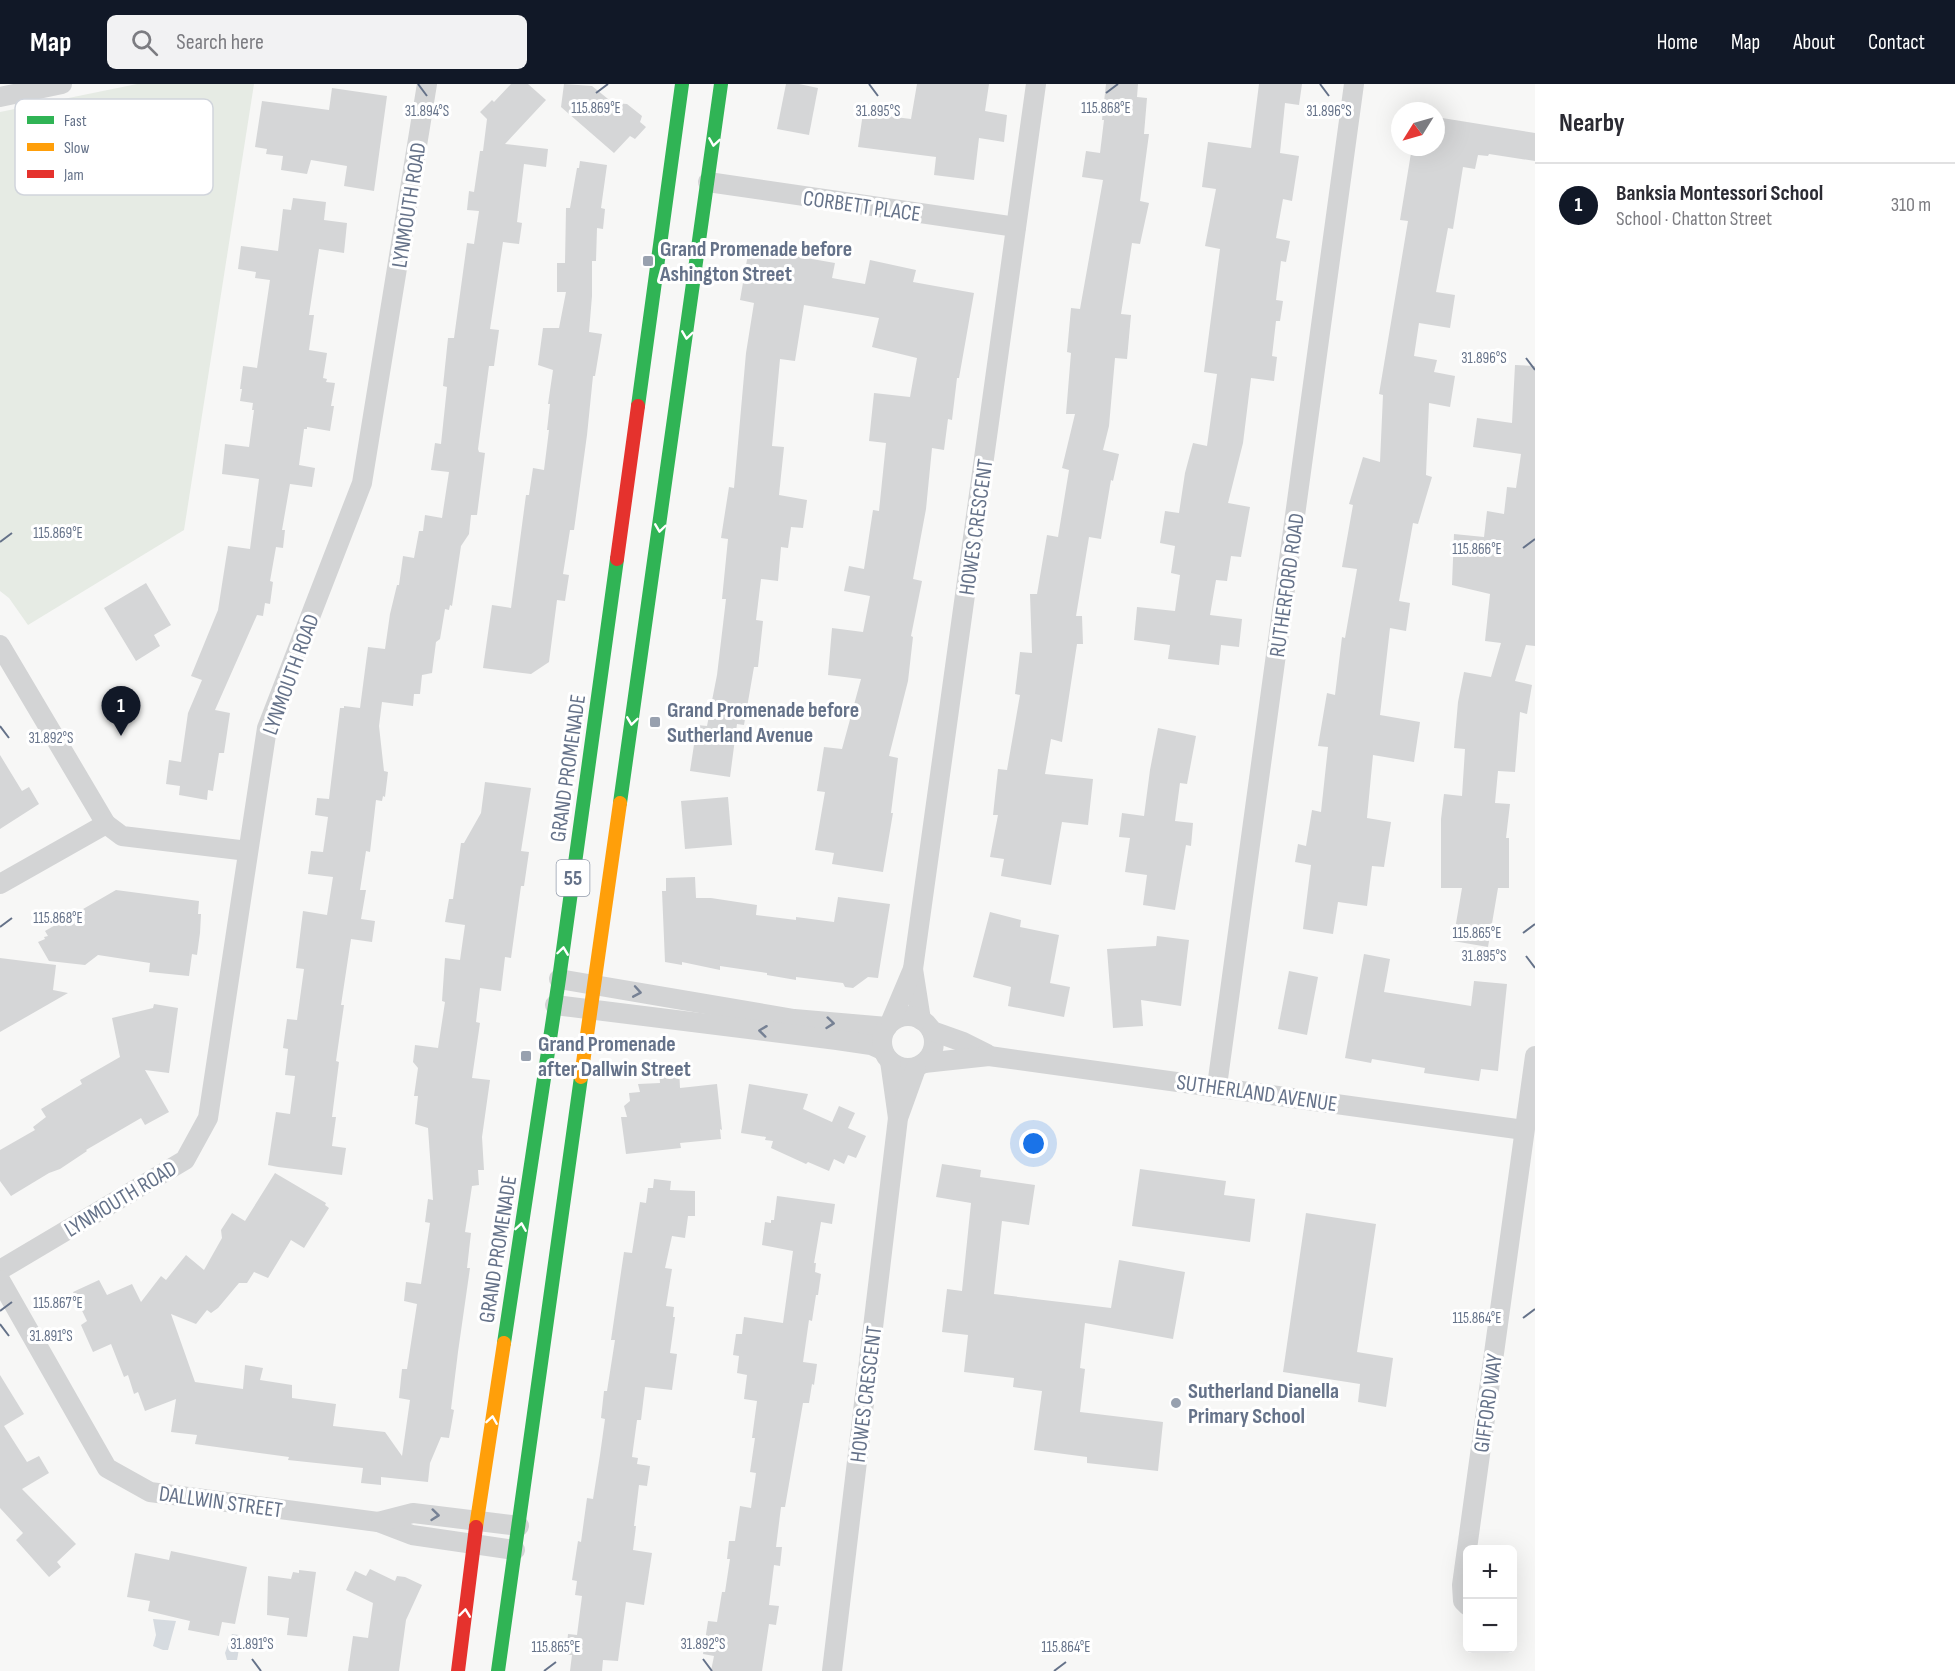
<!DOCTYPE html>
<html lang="en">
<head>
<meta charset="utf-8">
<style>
	body { margin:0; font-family:"Sofia Sans Condensed",sans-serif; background:#f2f2f3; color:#2b2b33 }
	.controls { position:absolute; right:18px; bottom:18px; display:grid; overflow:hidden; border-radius:9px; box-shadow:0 6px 24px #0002 }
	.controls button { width:54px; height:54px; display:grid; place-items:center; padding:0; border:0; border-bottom:2px solid #e1e1e2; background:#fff; color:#2b2b33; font:30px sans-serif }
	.compass { position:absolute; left:1391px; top:18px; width:54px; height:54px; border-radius:50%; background:#fff; box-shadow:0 6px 24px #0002; rotate:233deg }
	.you { position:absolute; left:1034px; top:1060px; width:21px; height:21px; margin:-15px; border:4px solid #fff; border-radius:50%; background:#1a73e8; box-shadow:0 0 0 9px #1a73e833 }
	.badge { display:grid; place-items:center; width:39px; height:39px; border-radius:50%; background:#111827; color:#fff; font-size:20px; font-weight:700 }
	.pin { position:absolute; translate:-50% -50px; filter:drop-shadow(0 2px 3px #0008) }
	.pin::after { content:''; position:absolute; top:32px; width:21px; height:18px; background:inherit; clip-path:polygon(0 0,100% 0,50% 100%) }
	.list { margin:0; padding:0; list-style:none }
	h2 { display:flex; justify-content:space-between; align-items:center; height:78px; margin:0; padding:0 24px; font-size:26px }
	h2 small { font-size:20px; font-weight:400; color:#7c7c81 }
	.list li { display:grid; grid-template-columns:39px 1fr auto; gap:18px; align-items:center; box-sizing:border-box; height:84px; padding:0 24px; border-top:2px solid #e1e1e2 }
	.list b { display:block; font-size:22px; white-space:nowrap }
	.list p { margin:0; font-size:20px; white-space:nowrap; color:#7c7c81 }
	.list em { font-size:20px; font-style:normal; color:#7c7c81 }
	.icon { flex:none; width:33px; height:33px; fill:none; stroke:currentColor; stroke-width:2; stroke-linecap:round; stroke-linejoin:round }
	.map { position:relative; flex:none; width:1535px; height:1587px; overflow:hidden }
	header { display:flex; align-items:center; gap:36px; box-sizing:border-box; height:84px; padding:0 30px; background:#111827; color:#fff }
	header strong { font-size:28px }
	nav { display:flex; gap:33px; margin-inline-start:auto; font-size:21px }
	.search { width:420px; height:54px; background:#f2f2f3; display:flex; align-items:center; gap:15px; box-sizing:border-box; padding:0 21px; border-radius:9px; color:#7c7c81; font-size:22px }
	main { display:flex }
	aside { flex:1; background:#fff }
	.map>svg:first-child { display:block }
</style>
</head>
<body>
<header>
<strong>Map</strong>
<div class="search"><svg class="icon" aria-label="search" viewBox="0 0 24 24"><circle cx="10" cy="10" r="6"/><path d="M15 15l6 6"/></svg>Search here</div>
<nav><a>Home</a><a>Map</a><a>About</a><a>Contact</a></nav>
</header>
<main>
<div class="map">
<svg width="1535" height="1587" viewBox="0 0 1535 1587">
	<rect width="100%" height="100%" fill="#f7f7f6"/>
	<polygon fill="#e6ebe4" points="137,0 254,0 184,446 28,541 9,514 0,507 0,28"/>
	<g fill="#d6dbe0">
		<polygon points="153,1535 176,1537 168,1566 163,1566 153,1562 156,1551"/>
		<polygon points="232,1550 239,1551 241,1554 237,1576 227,1576 225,1569"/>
	</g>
	<g fill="#d5d6d7">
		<polygon points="511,0 528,0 546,16 505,60 548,65 546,83 524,80 517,138 522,139 519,160 503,158 490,245 499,246 494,282 489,282 478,365 479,368 485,369 477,431 471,431 469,450 461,462 452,522 450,521 449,526 445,525 440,555 436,558 432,589 422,591 420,610 414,610 413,622 382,618 379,642 384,687 388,688 385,713 383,712 382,717 376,716 370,768 366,767 360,806 366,806 361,835 375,837 372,858 351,855 341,921 344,921 336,977 339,978 332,1033 336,1033 332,1062 346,1064 342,1091 278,1083 268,1081 276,1028 290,1030 295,992 285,991 288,965 283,964 287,935 297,936 304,885 296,884 303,827 327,831 333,793 308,790 311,767 323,768 328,733 315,731 317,714 329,715 340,624 344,624 344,622 360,624 368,563 385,565 390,530 397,501 399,501 403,472 414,474 419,447 423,447 425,431 442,434 449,388 431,386 435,359 441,360 447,303 443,302 448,254 454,254 467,159 474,160 479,127 467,126 469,107 474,108 480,67 483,67 487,35 480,28 492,16 494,18"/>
		<polygon points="564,0 592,2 613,19 627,20 642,32 640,38 646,43 635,55 630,52 614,69 561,23"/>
		<polygon points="786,0 799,0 818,4 809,51 777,45"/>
		<polygon points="917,0 989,0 985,27 1007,31 1004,58 979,54 974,96 934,91 936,73 858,63 863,29 911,35"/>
		<polygon points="1106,0 1138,0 1137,13 1147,14 1144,50 1149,50 1140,117 1149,119 1140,160 1132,159 1121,230 1131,231 1127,275 1115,274 1109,342 1103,366 1119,370 1113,397 1111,396 1101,455 1089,453 1076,532 1082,532 1083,560 1077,560 1062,658 1051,655 1045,690 1093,695 1088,741 1062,738 1051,801 1001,792 1004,775 990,773 998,731 993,731 998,685 1007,686 1020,611 1015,610 1020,568 1032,569 1030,510 1037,510 1047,451 1058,453 1069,386 1062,384 1075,330 1066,330 1071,269 1067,268 1071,224 1080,225 1103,96 1082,93 1086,67 1100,69 1104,36 1102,36"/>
		<polygon points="1259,0 1302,0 1299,21 1285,19 1280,69 1299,72 1292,117 1283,115 1276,154 1290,157 1286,178 1281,177 1276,216 1283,217 1280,237 1276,237 1272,272 1277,273 1274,297 1251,294 1243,359 1228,419 1250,423 1241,473 1231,472 1227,497 1216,496 1210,531 1242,535 1239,563 1221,561 1219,581 1168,575 1170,561 1134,556 1137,523 1175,527 1180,491 1171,489 1175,462 1160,459 1165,427 1179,429 1185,389 1193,359 1207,362 1217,290 1204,288 1220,165 1205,162 1216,105 1202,103 1208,58 1251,64"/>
		<polygon points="332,4 387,12 374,107 344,102 347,82 311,76 307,90 281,86 283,72 266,70 267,65 255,63 262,17 329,26"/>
		<polygon points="1436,33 1535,49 1535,77 1489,70 1488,72 1478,71 1475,85 1463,83 1453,145 1448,144 1436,208 1455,211 1450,244 1419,239 1414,272 1437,276 1434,288 1455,292 1450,323 1429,319 1426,391 1432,393 1418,440 1413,439 1399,517 1410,519 1406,547 1390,544 1380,631 1420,638 1414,678 1373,671 1367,734 1391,738 1384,783 1372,782 1367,822 1338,818 1333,850 1303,845 1311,781 1295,778 1298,760 1306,762 1312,726 1321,728 1328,663 1318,662 1327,609 1335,611 1342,553 1345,554 1357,485 1342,483 1353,421 1349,420 1363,373 1380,378 1383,311 1379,310 1408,137 1400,136 1412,63 1436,63"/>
		<polygon points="580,77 607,81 601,124 605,125 603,145 597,144 596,177 592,177 592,212 589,248 602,250 595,292 593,292 587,351 574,446 570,446 563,490 569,491 565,517 557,516 549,578 531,590 483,584 492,521 511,524 526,411 529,411 533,384 544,386 549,346 547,346 550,320 548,320 553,286 538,281 543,244 559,244 566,208 557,208 557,179 565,179 566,124 570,124 577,84 579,84"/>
		<polygon points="293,114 326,118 324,136 347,139 344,169 319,165 309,231 314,231 309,266 327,269 323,294 327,295 326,298 335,299 331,322 334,322 330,347 307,343 307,345 304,345 299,381 315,384 312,403 290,400 282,446 285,446 283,464 276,463 270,497 273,498 270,520 265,519 263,532 257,531 215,626 230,629 224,669 219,669 213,707 208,706 207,716 179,711 180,702 166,700 169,676 181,678 188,629 202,596 191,592 218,526 228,462 250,465 259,395 222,390 225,360 249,363 254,326 252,326 253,319 240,317 242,305 240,305 243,282 257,284 270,196 255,194 256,188 238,185 241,162 278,167 283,125 291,126"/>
		<polygon points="749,164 835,179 832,194 865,200 870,176 916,186 913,198 974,209 959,294 957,294 952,336 948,335 944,366 932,364 926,425 913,495 922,497 911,552 913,553 908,597 889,672 898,674 891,729 893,729 883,788 832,780 834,769 815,766 825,708 817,707 824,663 842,665 861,595 828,591 832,544 863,548 870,512 844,507 849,482 864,485 873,426 879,427 886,359 869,357 874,309 910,313 917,274 872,263 879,234 804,221 795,277 780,275 772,362 784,363 779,411 807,416 803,444 791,443 788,464 781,463 778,497 761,495 756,536 763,537 758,583 754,583 744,641 737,640 730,693 690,687 697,641 707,642 717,591 726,515 722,515 728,455 721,454 729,403 734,404 746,269 754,219 740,216"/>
		<polygon points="1515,281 1535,282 1535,562 1526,561 1515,597 1532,601 1527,630 1520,628 1515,688 1498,687 1495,719 1510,720 1506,754 1509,754 1509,804 1498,804 1488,863 1453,857 1462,804 1441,804 1441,735 1444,710 1462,712 1465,665 1454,664 1458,618 1464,588 1491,593 1501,559 1485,557 1490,510 1452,501 1454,450 1484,453 1487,427 1504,430 1507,403 1516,404 1521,370 1473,363 1477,334 1512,339"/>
		<polygon points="146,499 171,541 154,551 160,562 136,577 104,524"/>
		<polygon points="1158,644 1196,652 1187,700 1180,699 1175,737 1193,739 1191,762 1186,761 1175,826 1143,821 1147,791 1125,788 1130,754 1119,753 1122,729 1144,732 1150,686"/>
		<polygon points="0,671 22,707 29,703 39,720 0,745"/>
		<polygon points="485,698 531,704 521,767 529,768 524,802 521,802 511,874 505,873 501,907 480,904 476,938 480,939 472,994 490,996 482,1053 484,1086 478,1086 479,1101 472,1102 465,1148 471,1149 467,1184 470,1184 458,1268 451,1325 454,1326 449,1354 441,1353 430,1379 428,1398 381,1393 381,1401 361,1399 363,1384 288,1376 289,1373 195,1360 197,1351 171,1348 176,1315 145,1327 138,1308 134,1310 128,1291 124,1293 111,1260 93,1268 81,1241 87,1237 73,1208 99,1196 107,1211 132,1200 141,1218 161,1192 166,1196 186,1171 204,1186 222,1154 221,1146 232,1129 245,1137 275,1089 326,1119 325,1121 329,1124 304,1164 291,1156 268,1194 254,1188 247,1199 239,1199 218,1224 211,1229 207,1226 196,1240 171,1230 195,1298 243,1305 245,1281 263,1284 260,1296 292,1301 292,1314 336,1320 333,1342 385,1348 402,1372 410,1316 399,1314 402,1285 407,1285 417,1220 404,1217 406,1198 421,1200 430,1139 425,1138 428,1115 433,1116 428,1044 415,1040 418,1012 414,1012 418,984 413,978 415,961 438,964 445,918 442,917 445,874 460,876 465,841 445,838 449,815 453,815 461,759 464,759 481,729"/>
		<polygon points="728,713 732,761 685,765 681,717"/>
		<polygon points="695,793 696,814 711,814 757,821 756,831 796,836 796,833 834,838 838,813 890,820 878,894 868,893 853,904 845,903 843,899 796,893 796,896 767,891 767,889 720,882 720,886 682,878 682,881 665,878 662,807 666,807 666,794"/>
		<polygon points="116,806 199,817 198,830 201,830 200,849 197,871 192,870 189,892 149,888 150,879 98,871 85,881 49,877 38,858 45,855 44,853 48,852 45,847"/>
		<polygon points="990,828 1021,836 1020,843 1059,851 1050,899 1070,903 1064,933 1008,922 1011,903 973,893"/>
		<polygon points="1157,852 1189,856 1181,922 1141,916 1143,942 1113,944 1107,865 1156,862"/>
		<polygon points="1364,870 1390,875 1384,908 1471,922 1474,897 1507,900 1498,987 1481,985 1479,997 1424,989 1425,984 1372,975 1371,979 1345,974"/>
		<polygon points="0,874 56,881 53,906 68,909 0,948"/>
		<polygon points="1289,887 1318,893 1307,951 1278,945"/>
		<polygon points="154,920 178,924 169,989 145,986 169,1028 145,1041 141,1034 86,1066 87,1067 60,1085 49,1089 11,1112 0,1097 0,1066 35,1046 33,1043 46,1033 41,1025 82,1000 80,996 120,973 112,934 153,924"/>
		<polygon points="679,984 680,1004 717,1000 722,1046 720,1045 721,1055 680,1059 681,1064 626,1070 621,1033 627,1033 624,1022 630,1017 629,1009 640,1008 638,1000 660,999 659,986"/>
		<polygon points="749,1000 808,1010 803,1025 832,1038 839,1022 855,1029 848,1044 866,1052 856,1074 848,1071 844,1080 834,1075 829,1087 808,1078 806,1080 771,1064 773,1057 765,1056 766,1053 741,1049"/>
		<polygon points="942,1080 981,1086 980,1093 1035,1101 1029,1141 1002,1137 994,1210 1111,1224 1119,1176 1185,1188 1173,1255 1085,1239 1080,1284 1085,1285 1080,1328 1163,1338 1158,1387 1087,1379 1087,1373 1034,1366 1042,1307 1013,1303 1014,1294 964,1288 968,1251 942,1248 947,1205 962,1207 971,1119 936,1113"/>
		<polygon points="1140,1085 1226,1097 1224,1111 1255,1115 1250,1158 1132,1142"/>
		<polygon points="654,1095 671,1097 670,1106 695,1107 695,1132 688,1132 685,1154 672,1152 665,1184 672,1185 666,1222 674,1223 673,1233 675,1233 670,1269 677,1270 672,1306 645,1303 641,1336 637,1336 632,1373 638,1374 637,1380 650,1382 647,1402 639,1401 634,1442 636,1442 633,1466 652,1469 644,1521 626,1518 618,1577 603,1576 602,1587 570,1587 572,1571 566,1571 568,1550 577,1551 582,1512 575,1511 577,1497 572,1496 578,1457 581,1458 587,1414 593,1415 600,1371 605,1335 601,1334 604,1307 607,1307 615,1256 611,1256 624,1168 632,1169 640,1118 646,1119 648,1104 653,1104"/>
		<polygon points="777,1112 835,1120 832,1140 821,1138 814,1179 816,1179 815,1188 821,1190 818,1211 816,1211 812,1237 809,1236 803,1278 817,1280 814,1301 812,1300 809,1319 803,1319 785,1423 781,1423 776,1463 782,1463 780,1482 774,1481 769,1521 779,1522 776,1541 769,1540 762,1587 711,1587 714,1572 703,1570 708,1537 717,1538 722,1508 725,1508 730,1475 727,1475 729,1457 735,1457 740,1422 751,1424 756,1389 750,1388 755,1354 752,1354 757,1317 744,1315 747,1291 737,1289 739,1272 733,1271 736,1250 742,1250 744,1233 783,1239 793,1167 762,1161 765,1138 771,1139 771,1136 774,1136"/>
		<polygon points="1306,1129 1376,1140 1357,1268 1393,1274 1386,1323 1358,1318 1360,1300 1283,1288"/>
		<polygon points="0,1291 24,1330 4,1342 27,1378 39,1372 49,1389 22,1405 76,1460 57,1478 61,1483 49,1493 16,1456 23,1449 0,1424"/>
		<polygon points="171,1467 247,1483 235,1540 222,1538 219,1552 188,1546 190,1537 148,1527 150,1517 127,1513 135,1469 169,1476"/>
		<polygon points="370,1485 395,1497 397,1492 405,1493 422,1501 406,1536 399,1587 348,1587 353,1552 368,1554 373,1519 346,1506 355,1487 366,1492"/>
		<polygon points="299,1486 316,1488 307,1553 287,1551 289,1534 267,1531 268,1492 291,1495 293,1488 299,1489"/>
	</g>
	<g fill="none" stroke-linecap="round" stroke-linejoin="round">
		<g stroke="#d3d4d5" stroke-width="20">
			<polyline points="0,13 62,0"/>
			<polyline points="708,98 1016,143"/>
			<polyline points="0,561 106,740"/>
			<polyline points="0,800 106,740 122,752 248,767"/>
			<polyline points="913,885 921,936"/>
			<polyline points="559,895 794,935 887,943"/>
			<polyline points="555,921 837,956 871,961 882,966"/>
			<circle cx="908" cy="958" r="26"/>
			<polyline points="891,937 913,885 1036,0"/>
			<polyline points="932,947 963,958 987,970"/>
			<polyline points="890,977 898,1034"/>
			<polyline points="924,979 989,972 1524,1046"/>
			<polyline points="1217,1002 1354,0"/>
			<polyline points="0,1186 185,1076 208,1034 267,644 362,399 427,0"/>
			<polyline points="0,1196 107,1384 150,1408 378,1438 412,1451 515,1466"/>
			<polyline points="378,1438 413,1429 519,1442"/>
			<polyline points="1468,1522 1463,1517 1462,1501 1535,972"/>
			<polyline points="832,1587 898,1034 916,984"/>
		</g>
		<g stroke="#30b455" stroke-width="14">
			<polyline points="638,322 682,0"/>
			<polyline points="620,719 721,0"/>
			<polyline points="504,1259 559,895 617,475"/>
			<polyline points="498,1587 581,993"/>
		</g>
		<g stroke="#ff9f0a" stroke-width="14">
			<polyline points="581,993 620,719"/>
			<polyline points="476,1443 504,1259"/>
		</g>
		<g stroke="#e5322d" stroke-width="14">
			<polyline points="617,475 638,322"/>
			<polyline points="458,1587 476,1443"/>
		</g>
	</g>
	<defs><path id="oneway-chevron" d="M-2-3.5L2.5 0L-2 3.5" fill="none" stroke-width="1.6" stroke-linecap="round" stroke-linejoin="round" transform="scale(1.5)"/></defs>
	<g stroke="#fff">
		<use href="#oneway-chevron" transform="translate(714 58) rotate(99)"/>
		<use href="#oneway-chevron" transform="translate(687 251) rotate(98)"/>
		<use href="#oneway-chevron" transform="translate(660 444) rotate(98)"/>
		<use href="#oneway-chevron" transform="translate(632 637) rotate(98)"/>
		<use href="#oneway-chevron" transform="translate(563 867) rotate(-82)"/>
		<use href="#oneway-chevron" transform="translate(521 1143) rotate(-81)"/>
		<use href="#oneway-chevron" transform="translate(492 1336) rotate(-81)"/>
		<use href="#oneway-chevron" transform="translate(465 1529) rotate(-83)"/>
	</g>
	<g stroke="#768194">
		<use href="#oneway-chevron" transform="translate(637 908) rotate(10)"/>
		<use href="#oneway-chevron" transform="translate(830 939) rotate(6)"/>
		<use href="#oneway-chevron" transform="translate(763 947) rotate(-173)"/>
		<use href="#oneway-chevron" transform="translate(435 1431) rotate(6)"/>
	</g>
	<path fill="none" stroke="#657289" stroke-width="2" d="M418,0L427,12M869,0L878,12M1320,0L1329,12M596,9L608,0M1106,9L1118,0M1526,274L1535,286M0,458L12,449M1523,464L1535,455M0,642L9,654M0,843L12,834M1523,849L1535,840M1526,872L1535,884M0,1227L12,1218M1523,1234L1535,1225M0,1240L9,1252M252,1575L261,1587M703,1575L712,1587M544,1587L556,1578M1054,1587L1066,1578"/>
	<g fill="#98a1af" stroke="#fff" stroke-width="2">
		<rect x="642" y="171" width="12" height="12" rx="3"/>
		<rect x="649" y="632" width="12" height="12" rx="3"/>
		<rect x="520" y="966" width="12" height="12" rx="3"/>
		<circle cx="1176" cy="1319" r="6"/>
	</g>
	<g text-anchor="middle" stroke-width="6" stroke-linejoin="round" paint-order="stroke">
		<rect fill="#fff" stroke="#939cac" stroke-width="1.5" x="556.5" y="776" width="33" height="36" rx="4.5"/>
		<g font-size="21" font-weight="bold" fill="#657289">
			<text x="573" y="801">55</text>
		</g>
		<g font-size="22" fill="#657289" stroke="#fff">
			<text transform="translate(408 121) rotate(-81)" y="8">LYNMOUTH ROAD</text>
			<text transform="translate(862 121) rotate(8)" y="8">CORBETT PLACE</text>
			<text transform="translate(975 443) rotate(-82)" y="8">HOWES CRESCENT</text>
			<text transform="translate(1286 501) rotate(-82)" y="8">RUTHERFORD ROAD</text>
			<text transform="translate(290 590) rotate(-70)" y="8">LYNMOUTH ROAD</text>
			<text transform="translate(567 684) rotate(-82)" y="8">GRAND PROMENADE</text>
			<text transform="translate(1257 1008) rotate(8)" y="8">SUTHERLAND AVENUE</text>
			<text transform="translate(120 1114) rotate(-31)" y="8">LYNMOUTH ROAD</text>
			<text transform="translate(497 1165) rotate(-81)" y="8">GRAND PROMENADE</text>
			<text transform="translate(865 1310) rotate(-83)" y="8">HOWES CRESCENT</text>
			<text transform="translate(1487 1319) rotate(-82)" y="8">GIFFORD WAY</text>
			<text transform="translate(221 1417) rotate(8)" y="8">DALLWIN STREET</text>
		</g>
		<g font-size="22" font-weight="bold" fill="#657289" stroke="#fff" text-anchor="start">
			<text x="660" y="172">Grand Promenade before<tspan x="660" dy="25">Ashington Street</tspan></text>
			<text x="667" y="633">Grand Promenade before<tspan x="667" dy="25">Sutherland Avenue</tspan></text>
			<text x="538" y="967">Grand Promenade<tspan x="538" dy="25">after Dallwin Street</tspan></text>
			<text x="1188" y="1314">Sutherland Dianella<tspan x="1188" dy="25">Primary School</tspan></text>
		</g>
	</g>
	<rect x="15" y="15" width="198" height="96" rx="9" fill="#fff" stroke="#d1d5dc" stroke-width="1.5"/>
	<rect x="27" y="32" width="27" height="8" fill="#30b455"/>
	<rect x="27" y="59" width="27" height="8" fill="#ff9f0a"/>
	<rect x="27" y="86" width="27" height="8" fill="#e5322d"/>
	<g font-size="16" fill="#657289">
		<text x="64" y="42">Fast</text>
		<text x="64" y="69">Slow</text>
		<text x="64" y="96">Jam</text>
	</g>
	<g font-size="15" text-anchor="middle" fill="#657289" stroke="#fff" stroke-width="6" stroke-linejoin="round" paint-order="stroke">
		<text x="1106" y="29">115.868°E</text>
		<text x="596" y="29">115.869°E</text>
		<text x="427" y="32">31.894°S</text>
		<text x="878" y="32">31.895°S</text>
		<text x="1329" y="32">31.896°S</text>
		<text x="1484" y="279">31.896°S</text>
		<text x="58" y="454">115.869°E</text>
		<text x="1477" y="470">115.866°E</text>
		<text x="51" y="659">31.892°S</text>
		<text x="58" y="839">115.868°E</text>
		<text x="1477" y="854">115.865°E</text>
		<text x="1484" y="877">31.895°S</text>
		<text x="58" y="1224">115.867°E</text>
		<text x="1477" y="1239">115.864°E</text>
		<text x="51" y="1257">31.891°S</text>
		<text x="252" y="1565">31.891°S</text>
		<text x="703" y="1565">31.892°S</text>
		<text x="556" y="1568">115.865°E</text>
		<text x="1066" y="1568">115.864°E</text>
	</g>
</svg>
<div class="controls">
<button>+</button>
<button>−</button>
</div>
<svg class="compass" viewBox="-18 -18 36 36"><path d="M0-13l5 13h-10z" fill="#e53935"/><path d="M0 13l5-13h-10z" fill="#7c7c81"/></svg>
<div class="you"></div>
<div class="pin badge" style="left:121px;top:652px">1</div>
</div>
<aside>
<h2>Nearby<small></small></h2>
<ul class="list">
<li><span class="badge">1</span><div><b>Banksia Montessori School</b><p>School · Chatton Street</p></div><em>310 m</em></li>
</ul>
</aside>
</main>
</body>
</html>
